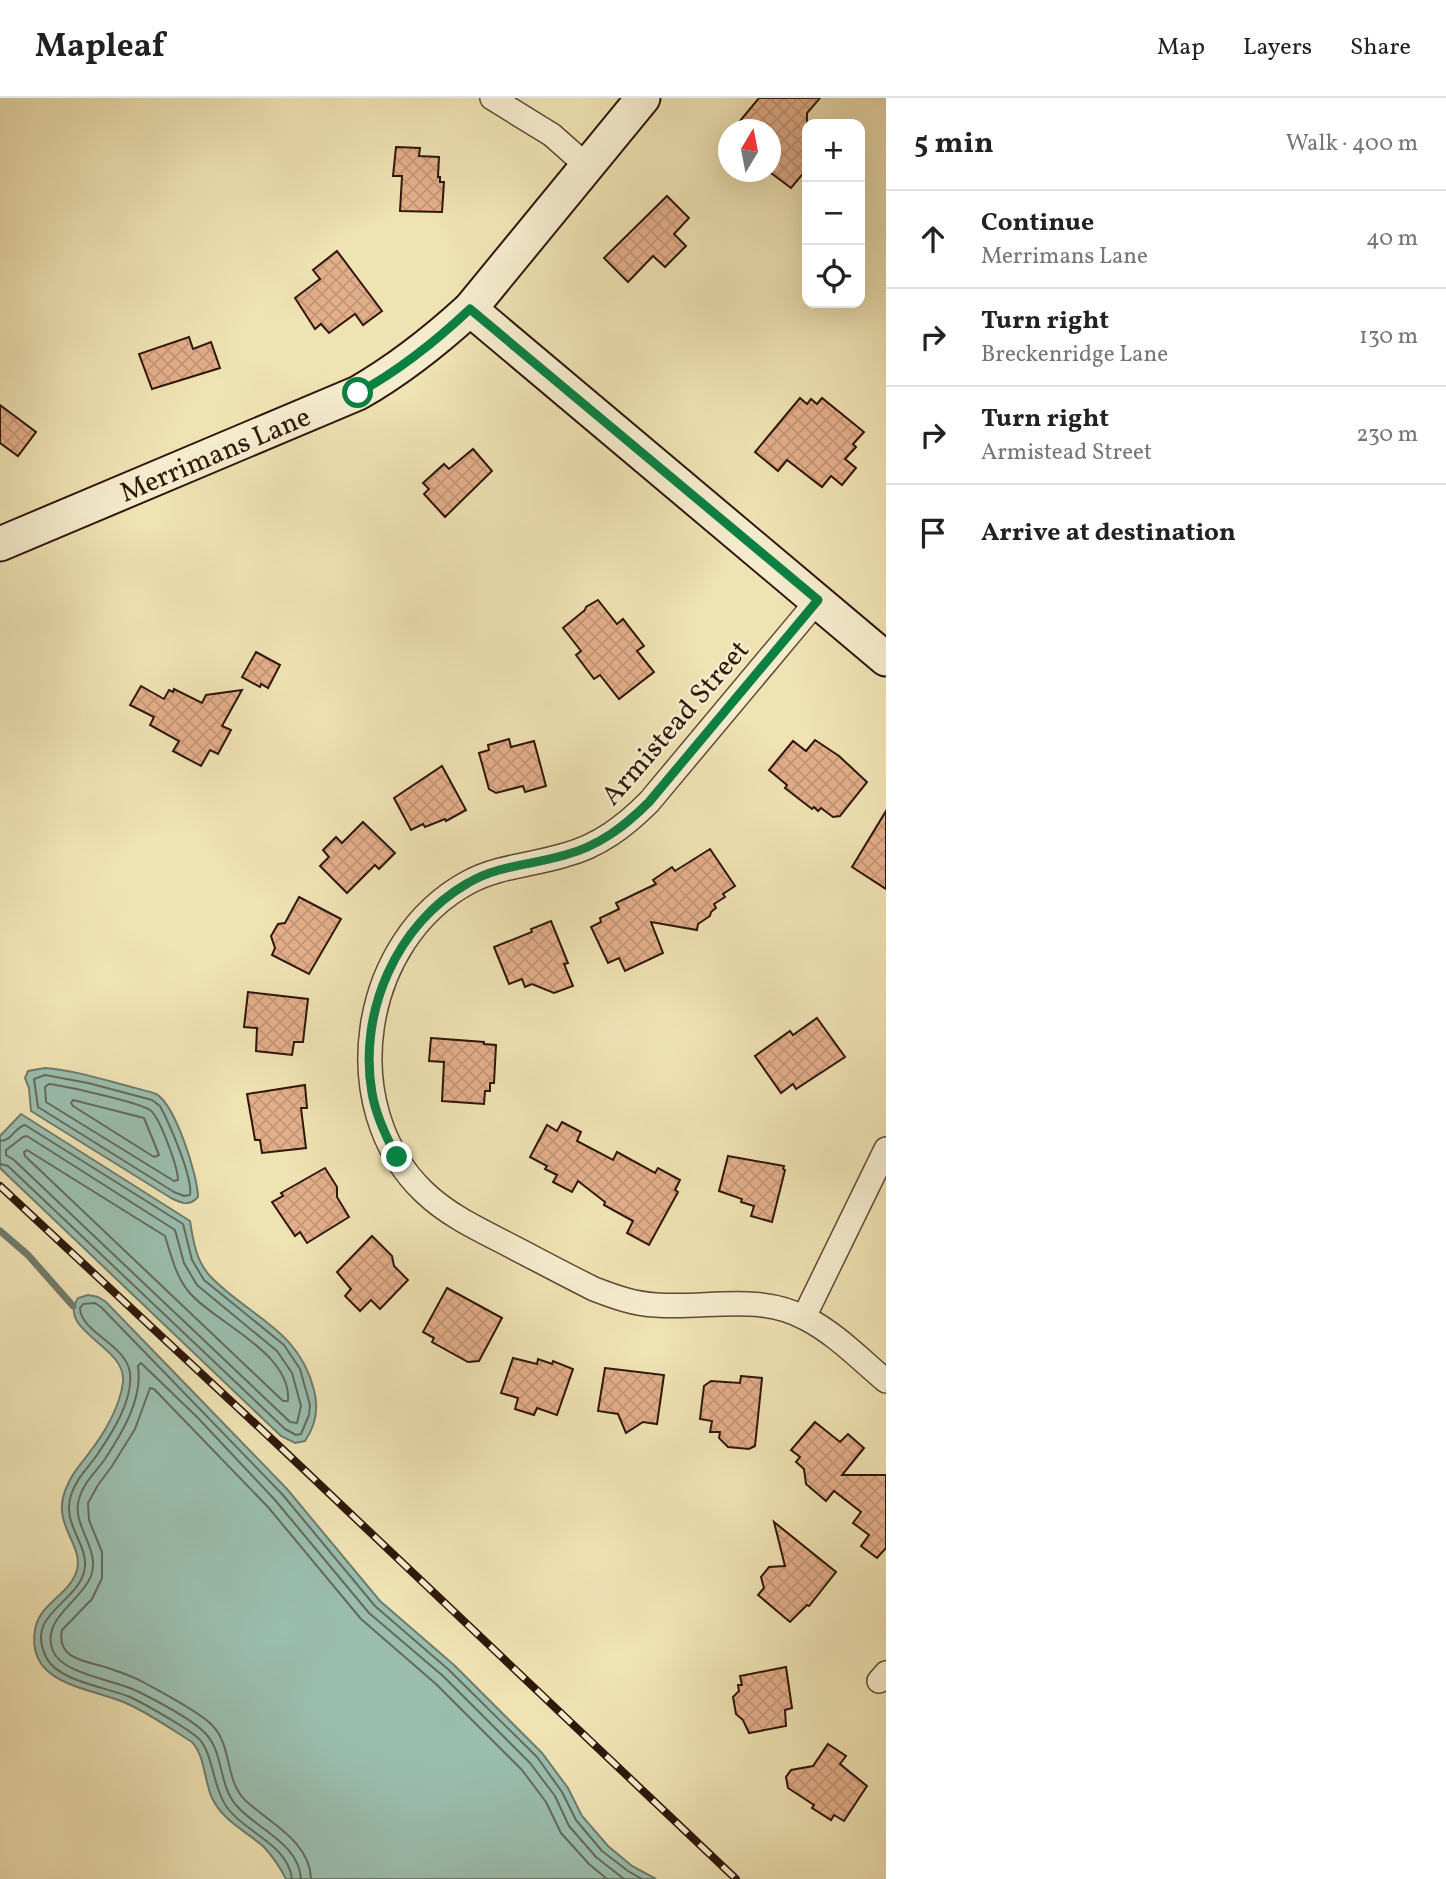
<!DOCTYPE html>
<html lang="en">
<head>
<meta charset="utf-8">
<style>
	body { margin:0; font-family:Vollkorn,serif; background:#f2f2f2; color:#222 }
	.controls { position:absolute; right:21px; top:21px; display:grid; overflow:hidden; border-radius:14px; box-shadow:0 7px 28px #0002 }
	.controls button { width:63px; height:63px; display:grid; place-items:center; padding:0; border:0; border-bottom:2px solid #e0e0e0; background:#fff; color:#222; font:35px sans-serif }
	.compass { position:absolute; left:718px; top:21px; width:63px; height:63px; border-radius:50%; background:#fff; box-shadow:0 7px 28px #0002; rotate:10deg }
	.stop { position:absolute; width:21px; height:21px; margin:-16px; border:5px solid #0b8043; border-radius:50%; background:#fff }
	.stop.end { background:#0b8043; border-color:#fff; box-shadow:0 2px 7px #0008 }
	.list { margin:0; padding:0; list-style:none }
	h2 { display:flex; justify-content:space-between; align-items:center; height:91px; margin:0; padding:0 28px; font-size:30px }
	h2 small { font-size:23px; font-weight:400; color:#767676 }
	.list li { display:grid; grid-template-columns:46px 1fr auto; gap:21px; align-items:center; box-sizing:border-box; height:98px; padding:0 28px; border-top:2px solid #e0e0e0 }
	.list b { display:block; font-size:26px; white-space:nowrap }
	.list p { margin:0; font-size:23px; white-space:nowrap; color:#767676 }
	.list em { font-size:23px; font-style:normal; color:#767676 }
	.icon { flex:none; width:38px; height:38px; fill:none; stroke:currentColor; stroke-width:2; stroke-linecap:round; stroke-linejoin:round }
	.map { position:relative; flex:none; width:886px; height:1781px; overflow:hidden }
	header { display:flex; align-items:center; gap:42px; box-sizing:border-box; height:98px; padding:0 35px; background:#fff; border-bottom:2px solid #e0e0e0 }
	header strong { font-size:33px }
	nav { display:flex; gap:38px; margin-inline-start:auto; font-size:24px }
	main { display:flex }
	aside { flex:1; background:#fff }
	.map>svg:first-child { display:block }
</style>
</head>
<body>
<header>
<strong>Mapleaf</strong>
<nav><a>Map</a><a>Layers</a><a>Share</a></nav>
</header>
<main>
<div class="map">
<svg width="886" height="1781" viewBox="0 0 886 1781">
	<defs>
		<pattern id="building-cross-hatch" width="8" height="8" patternUnits="userSpaceOnUse" patternTransform="scale(1.75)"><rect width="8" height="8" fill="#e3ae8a"/><path d="M0 0l8 8M0 8l8-8" fill="none" stroke="#c39576"/></pattern>
	</defs>
	<rect width="100%" height="100%" fill="#efe2b3"/>
	<filter id="stains"><feTurbulence type="fractalNoise" baseFrequency=".00286" numOctaves="4"/><feColorMatrix values="0 0 0 0 .2 0 0 0 0 .09 0 0 0 0 .02 0 0 0 .5 -.17"/></filter>
	<radialGradient id="worn" r=".72"><stop offset=".6" stop-color="#630" stop-opacity="0"/><stop offset="1" stop-color="#630" stop-opacity=".3"/></radialGradient>
	<g fill="#9abdae" stroke="#6f7b6c" stroke-width="2">
		<path d="M45,970C72,972 98,980 124,987C134,990 146,992 156,996C175,1006 198,1078 198,1099C189,1109 181,1105 171,1100L31,1013L29,990L25,980L28,973Z"/>
		<path d="M21,1016L190,1123C193,1142 196,1163 210,1178C249,1219 299,1231 314,1292C319,1311 316,1327 305,1343L295,1345L281,1338L0,1070V1038Z"/>
		<path d="M88,1197L98,1199L106,1204L287,1391L380,1503L454,1567L542,1655L568,1690L582,1718L608,1748L632,1768L656,1781H286C280,1769 273,1759 264,1749C246,1733 223,1723 212,1700C204,1682 205,1658 192,1644C171,1631 150,1616 128,1606C91,1589 26,1588 35,1532C39,1505 70,1497 77,1472C84,1444 48,1426 68,1386C73,1374 82,1365 89,1355C104,1336 120,1309 123,1284C127,1248 56,1233 78,1200Z"/>
	</g>
	<g fill="none" stroke-linecap="round" stroke-linejoin="round">
		<g stroke="#646a5c" stroke-width="2">
			<path d="M45,977L88,985L152,1002L160,1008C169,1025 193,1079 190,1097L184,1098L174,1094L38,1009L34,981Z"/>
			<path d="M49,986C65,988 138,1004 150,1012C160,1019 178,1070 178,1082L174,1083L46,1004L45,989Z"/>
			<polygon points="73,1002 144,1020 159,1057 154,1059 73,1008 71,1005"/>
			<polygon points="27,1038 175,1132 184,1165 197,1187 277,1253 292,1275 301,1308 297,1325 290,1324 14,1062 6,1057 6,1052 23,1039"/>
			<path d="M0,1043C12,1043 15,1029 25,1027L183,1126L192,1162L204,1182L284,1247L300,1271L310,1307L309,1317L301,1336L296,1337L285,1331L8,1068L0,1066"/>
			<path d="M27,1052L165,1138C171,1157 175,1176 188,1193C214,1225 292,1254 288,1303H283L25,1058L24,1054Z"/>
			<path d="M292,1781C288,1747 247,1735 229,1712C212,1691 214,1655 198,1640C187,1630 145,1606 130,1599C106,1589 57,1583 46,1559C25,1516 75,1507 84,1474C91,1447 61,1428 71,1397C76,1381 87,1371 97,1357C112,1335 133,1303 130,1275C127,1247 80,1234 80,1210L83,1206L95,1205L101,1209L282,1396L375,1508L449,1572L537,1659L562,1694L576,1722L602,1753L628,1773L642,1781"/>
			<path d="M301,1781C299,1745 256,1731 236,1707C218,1686 224,1654 205,1635C192,1621 155,1602 137,1593C115,1582 62,1576 53,1553C40,1521 81,1504 91,1478C101,1450 71,1428 79,1401C83,1385 96,1374 105,1361C122,1335 143,1301 138,1268L141,1265L197,1319L275,1402L369,1515L443,1578L530,1665L555,1698L569,1728L596,1759L624,1781"/>
			<path d="M311,1781C310,1743 269,1725 245,1702C224,1681 233,1647 211,1626C196,1612 161,1594 143,1584C132,1578 120,1574 108,1570C87,1563 56,1562 62,1532L92,1501L102,1480V1454L89,1422L88,1405L98,1387L112,1368L135,1331L150,1290L154,1291L268,1409L361,1521L436,1586L522,1672L546,1704L561,1735L589,1766L607,1781"/>
		</g>
		<polyline stroke="#6f7b6c" stroke-width="7" points="0,1133 28,1157 73,1208"/>
	</g>
	<g fill="url(#building-cross-hatch)" stroke="#2f170a" stroke-width="2">
		<polygon points="759,0 820,0 807,15 807,71 791,90 771,75 771,32 750,32 740,23"/>
		<polygon points="396,49 420,50 419,58 439,59 438,79 440,79 440,84 444,84 442,114 400,113 402,78 393,78"/>
		<polygon points="667,98 689,120 674,136 686,148 665,169 653,158 628,184 604,160"/>
		<polygon points="337,153 382,213 363,227 355,216 329,235 321,226 315,231 295,200 320,181 313,172"/>
		<polygon points="189,239 193,251 211,244 220,270 152,291 139,256"/>
		<polygon points="800,300 807,306 811,301 817,306 822,300 864,334 853,346 856,349 845,361 856,370 842,387 831,378 822,389 787,362 778,373 755,354"/>
		<polygon points="0,307 36,334 18,358 0,345"/>
		<polygon points="473,351 492,373 445,419 424,396 429,391 423,385 444,366 449,371"/>
		<polygon points="598,502 617,526 623,521 644,548 637,553 654,574 619,601 600,577 594,581 576,557 581,553 563,530 585,512 586,509"/>
		<polygon points="256,554 280,567 268,590 261,586 260,589 242,579"/>
		<polygon points="141,588 164,601 169,592 173,594 174,591 202,605 206,597 242,592 222,628 231,632 218,656 210,652 201,668 173,653 179,643 150,627 154,619 130,607"/>
		<polygon points="509,641 511,649 534,643 546,688 525,694 523,688 496,695 489,691 479,655 489,652 488,647"/>
		<polygon points="815,642 839,658 867,684 840,718 833,719 821,710 818,713 814,709 812,711 785,690 787,687 769,672 793,643 806,653"/>
		<polygon points="442,668 466,712 446,723 445,721 425,729 423,726 411,732 394,700"/>
		<polygon points="886,713 886,791 852,769"/>
		<polygon points="363,724 395,755 379,771 375,767 347,795 320,768 329,759 323,752 336,739 342,745"/>
		<polygon points="710,751 735,788 723,796 725,799 714,806 716,810 711,814 710,818 698,826 697,832 651,824 663,855 625,873 619,860 608,865 591,829 601,824 600,820 619,811 616,805 656,786 653,782 672,769 675,773"/>
		<polygon points="299,799 341,821 309,876 272,857 275,850 271,838 278,826 285,825"/>
		<polygon points="551,823 568,865 564,866 573,888 554,895 532,886 525,889 522,881 509,886 494,849 532,834 531,831"/>
		<polygon points="248,894 308,901 303,944 294,944 292,957 256,953 257,930 244,929"/>
		<polygon points="817,920 845,959 796,991 793,986 781,995 755,958 790,933 793,937"/>
		<polygon points="431,940 484,944 484,946 496,947 494,985 490,985 490,993 485,993 484,1006 442,1003 444,964 429,963"/>
		<polygon points="305,987 307,1010 301,1010 306,1050 262,1055 260,1042 255,1042 247,996"/>
		<polygon points="562,1024 581,1034 577,1043 613,1062 617,1054 655,1075 658,1070 680,1082 675,1092 678,1094 649,1147 627,1135 633,1123 604,1107 605,1104 578,1083 572,1094 553,1084 557,1077 545,1071 547,1068 530,1059 547,1027 557,1033"/>
		<polygon points="728,1058 784,1068 783,1071 785,1072 772,1124 751,1118 754,1108 741,1104 742,1101 719,1093"/>
		<polygon points="325,1070 337,1089 337,1099 349,1119 307,1145 300,1134 295,1138 272,1104 283,1098 281,1095"/>
		<polygon points="372,1138 392,1158 394,1168 408,1182 380,1211 371,1202 360,1213 345,1198 351,1191 337,1174"/>
		<polygon points="447,1190 502,1220 479,1263 468,1264 432,1244 434,1240 423,1234"/>
		<polygon points="513,1260 537,1266 538,1261 552,1266 553,1263 573,1271 557,1317 537,1310 534,1317 515,1311 518,1300 501,1295"/>
		<polygon points="605,1270 664,1277 657,1326 643,1324 626,1335 618,1316 598,1313"/>
		<polygon points="741,1278 762,1280 755,1348 749,1351 728,1349 719,1340 720,1334 710,1334 712,1323 700,1321 704,1288 711,1283 740,1285"/>
		<polygon points="815,1324 840,1344 848,1336 864,1350 842,1377 886,1377 886,1450 877,1460 861,1448 869,1437 853,1425 861,1414 834,1393 826,1403 806,1386 804,1371 796,1364 800,1359 791,1352"/>
		<polygon points="774,1424 836,1474 809,1508 807,1507 790,1524 758,1497 764,1490 761,1479 769,1469 785,1468"/>
		<polygon points="786,1569 792,1610 785,1612 786,1628 749,1635 743,1622 736,1616 733,1599 739,1593 738,1587 742,1587 740,1578"/>
		<polygon points="828,1646 846,1658 840,1666 867,1688 844,1723 834,1717 831,1722 812,1710 814,1707 788,1690 786,1679 791,1672 813,1668"/>
	</g>
	<g fill="none" stroke-linecap="round" stroke-linejoin="round">
		<g stroke="#5f4a34" stroke-width="26">
			<g id="street">
				<polyline points="492,0 552,37 588,69"/>
				<path d="M818,502L649,704C625,728 599,748 565,757C533,767 499,768 469,784C360,842 335,1009 424,1094C449,1118 480,1132 509,1147C538,1162 566,1177 594,1191C615,1199 634,1206 656,1207C706,1211 758,1195 805,1220C835,1235 861,1262 886,1283"/>
				<polyline points="804,1219 886,1051"/>
				<polyline points="879,1583 886,1575"/>
			</g>
		</g>
		<g stroke="#2f170a" stroke-width="37">
			<g id="secondary">
				<polyline points="470,211 886,561"/>
				<path id="s1" d="M0,446L358,295C400,271 435,243 470,211L643,0"/>
			</g>
		</g>
		<use href="#street" stroke="#f5ecce" stroke-width="23"/>
		<use href="#secondary" stroke="#f5ecce" stroke-width="33"/>
		<g stroke="#2f170a" stroke-width="8">
			<polyline id="rail" points="0,1088 277,1346 736,1781"/>
		</g>
		<use href="#rail" stroke="#f5ecce" stroke-width="5" stroke-dasharray="16" stroke-linecap="butt"/>
	</g>
	<g fill="none" stroke-linecap="round" stroke-linejoin="round">
		<path stroke="#0b8043" stroke-width="9" d="M358,295C400,272 435,244 470,211L818,502L649,704C625,728 599,748 565,757C532,767 498,767 468,785C396,826 358,915 372,995C376,1018 386,1039 397,1059"/>
	</g>
	<g text-anchor="middle" stroke-width="5" stroke-linejoin="round" paint-order="stroke">
		<g font-size="28" fill="#2f170a" stroke="#f5ecce">
			<text dy="10" stroke="none"><textPath href="#s1" startOffset="233">Merrimans Lane</textPath></text>
			<text transform="translate(674 624) rotate(-49)" y="10">Armistead Street</text>
		</g>
	</g>
	<rect width="100%" height="100%" filter="url(#stains)"/>
	<rect width="100%" height="100%" fill="url(#worn)"/>
</svg>
<div class="controls">
<button>+</button>
<button>−</button>
<button><svg class="icon" aria-label="locate" viewBox="0 0 24 24"><circle cx="12" cy="12" r="6"/><path d="M12 2v4M12 18v4M2 12h4M18 12h4"/></svg></button>
</div>
<svg class="compass" viewBox="-18 -18 36 36"><path d="M0-13l5 13h-10z" fill="#e53935"/><path d="M0 13l5-13h-10z" fill="#767676"/></svg>
<div class="stop" style="left:358px;top:295px"></div>
<div class="stop end" style="left:397px;top:1059px"></div>
</div>
<aside>
<h2>5 min<small>Walk · 400 m</small></h2>
<ul class="list">
<li><svg class="icon" aria-label="ahead" viewBox="0 0 24 24"><path d="M12 20V5M6 11l6-6 6 6"/></svg><div><b>Continue</b><p>Merrimans Lane</p></div><em>40 m</em></li>
<li><svg class="icon" aria-label="right" viewBox="0 0 24 24"><path d="M7 20v-9h11M14 6l5 5-5 5"/></svg><div><b>Turn right</b><p>Breckenridge Lane</p></div><em>130 m</em></li>
<li><svg class="icon" aria-label="right" viewBox="0 0 24 24"><path d="M7 20v-9h11M14 6l5 5-5 5"/></svg><div><b>Turn right</b><p>Armistead Street</p></div><em>230 m</em></li>
<li><svg class="icon" aria-label="arrive" viewBox="0 0 24 24"><path d="M6 21V4h12l-3 4 3 4H6"/></svg><div><b>Arrive at destination</b></div></li>
</ul>
</aside>
</main>
</body>
</html>
